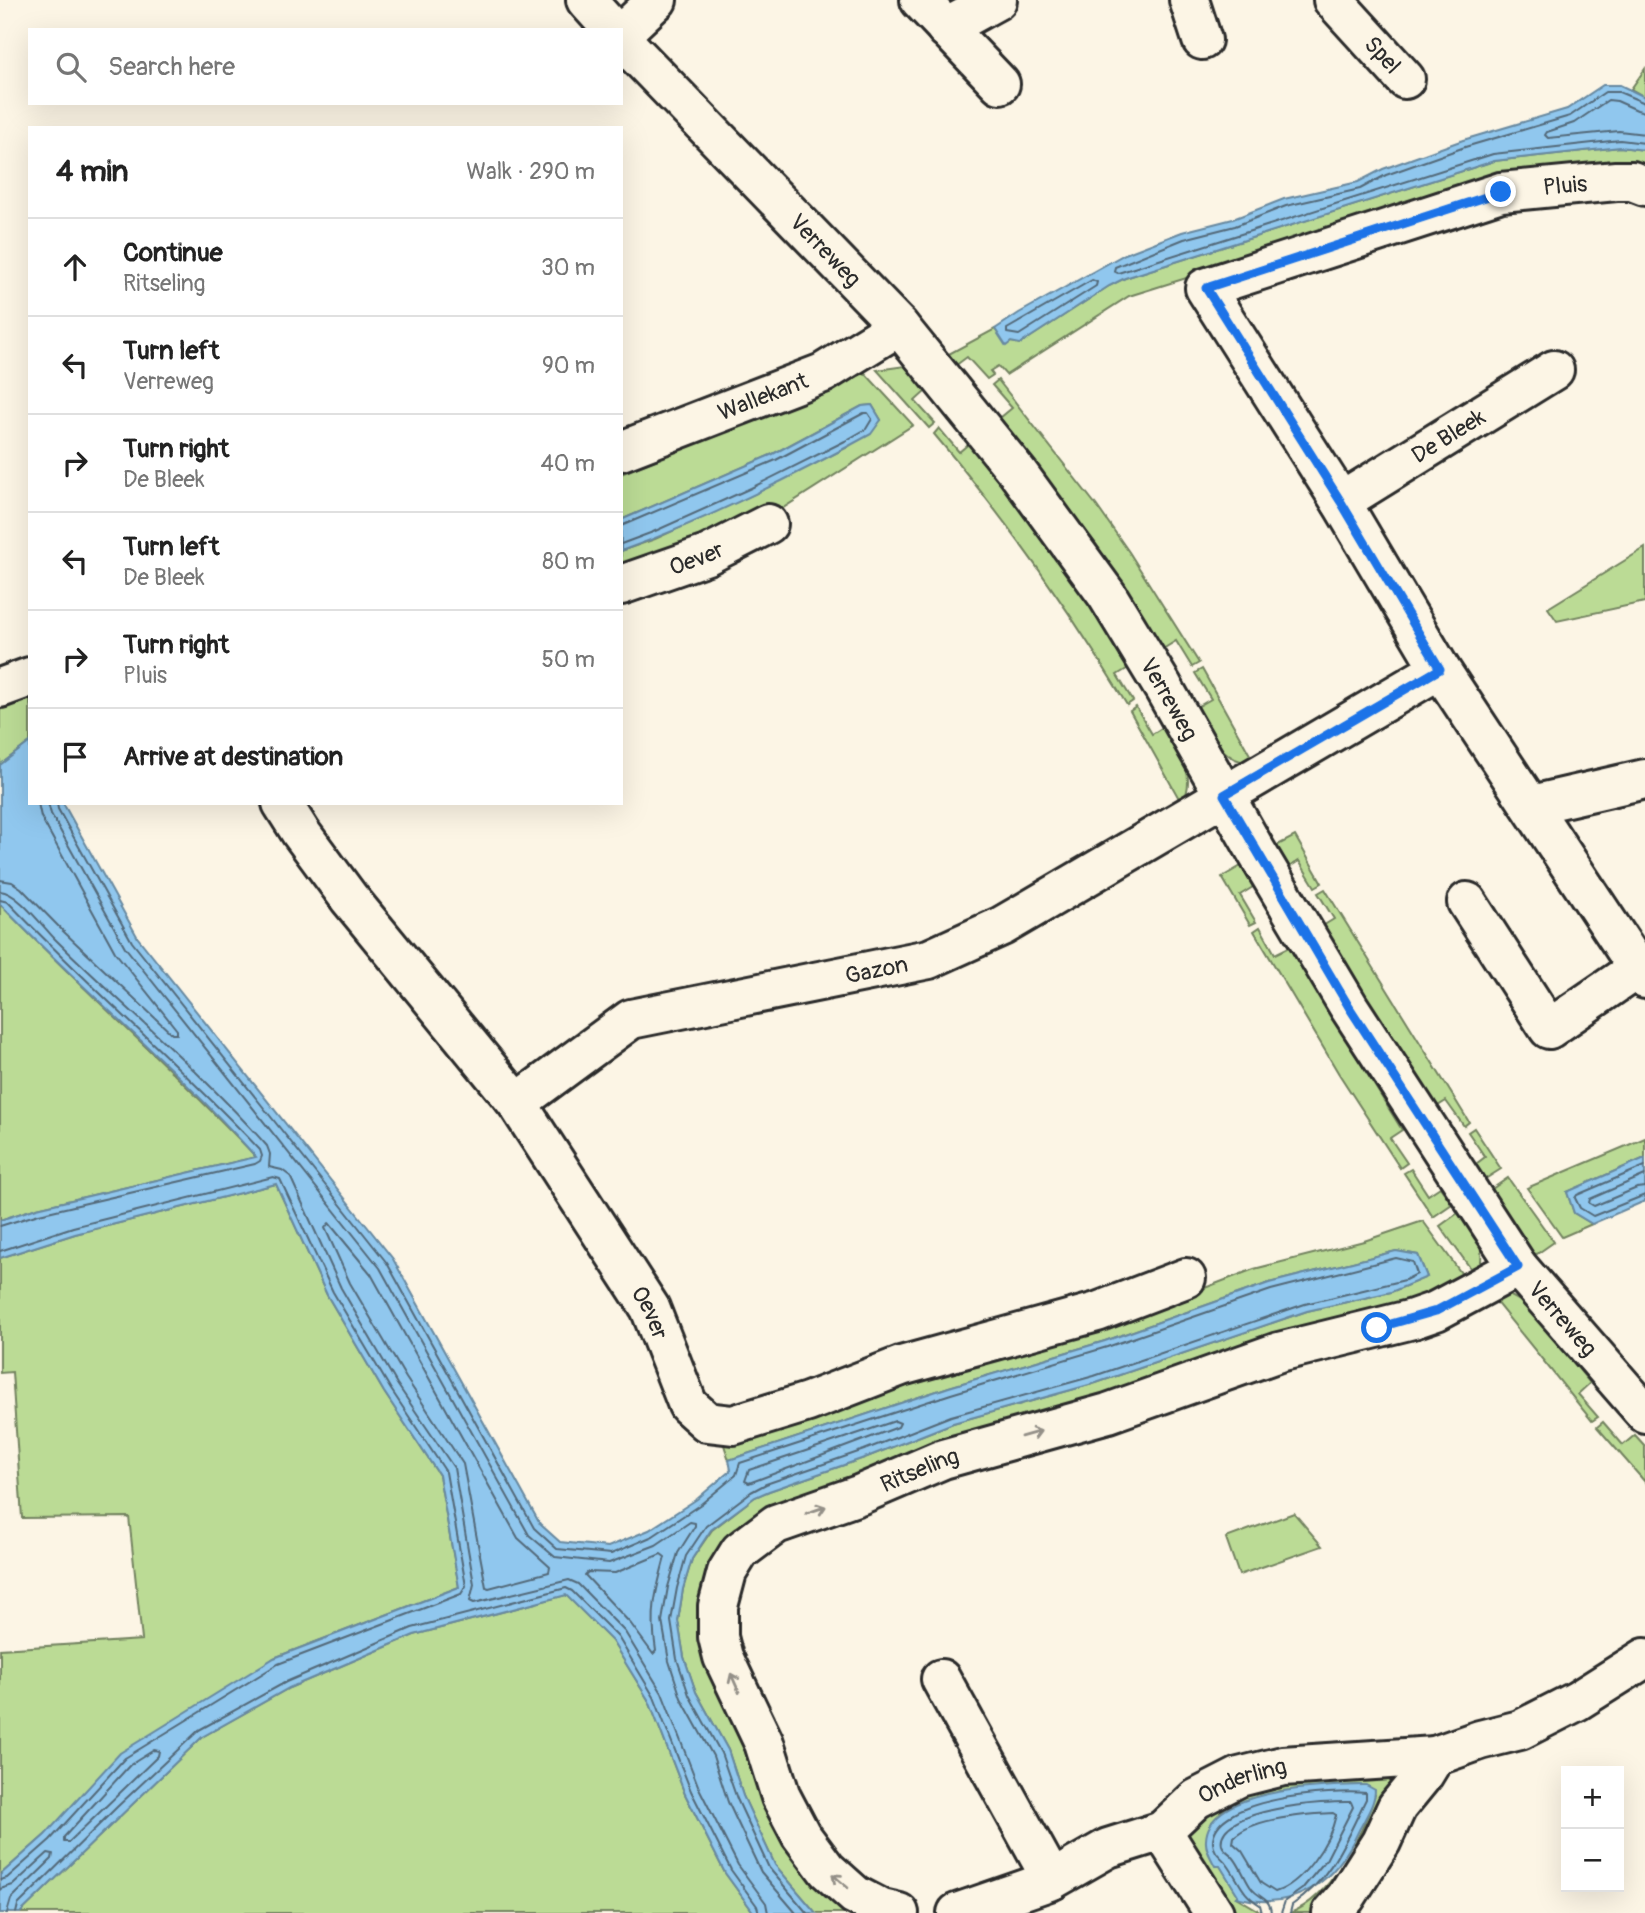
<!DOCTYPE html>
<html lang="en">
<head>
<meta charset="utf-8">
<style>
	body { margin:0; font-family:Pangolin,sans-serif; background:#f6f6f6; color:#222 }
	.controls { position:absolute; right:21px; bottom:21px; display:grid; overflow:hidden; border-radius:0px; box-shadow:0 7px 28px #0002 }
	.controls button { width:63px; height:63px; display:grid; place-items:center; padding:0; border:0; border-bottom:2px solid #e0e0e0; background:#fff; color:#222; font:35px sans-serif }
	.stop { position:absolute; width:21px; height:21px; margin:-16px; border:5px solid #1a73e8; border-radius:50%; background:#fff }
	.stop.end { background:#1a73e8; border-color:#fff; box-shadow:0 2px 7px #0008 }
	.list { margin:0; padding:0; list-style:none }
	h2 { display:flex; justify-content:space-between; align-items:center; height:91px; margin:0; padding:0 28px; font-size:30px }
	h2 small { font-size:23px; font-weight:400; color:#767676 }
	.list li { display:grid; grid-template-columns:46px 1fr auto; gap:21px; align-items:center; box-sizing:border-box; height:98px; padding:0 28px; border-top:2px solid #e0e0e0 }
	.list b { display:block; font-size:26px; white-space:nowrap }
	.list p { margin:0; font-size:23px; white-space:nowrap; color:#767676 }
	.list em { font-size:23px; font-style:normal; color:#767676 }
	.icon { flex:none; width:38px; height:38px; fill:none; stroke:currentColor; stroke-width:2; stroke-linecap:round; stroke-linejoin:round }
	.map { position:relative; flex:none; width:1645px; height:1913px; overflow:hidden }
	.search { position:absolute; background:#fff; box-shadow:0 7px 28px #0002; left:28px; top:28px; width:595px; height:77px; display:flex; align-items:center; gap:18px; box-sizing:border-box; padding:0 24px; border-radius:0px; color:#767676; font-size:26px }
	.panel { position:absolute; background:#fff; box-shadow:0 7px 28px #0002; left:28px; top:126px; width:595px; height:679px; border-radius:0px }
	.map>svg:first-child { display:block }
</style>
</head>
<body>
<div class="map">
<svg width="1645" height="1913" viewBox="0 0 1645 1913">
	<rect width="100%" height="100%" fill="#fcf5e5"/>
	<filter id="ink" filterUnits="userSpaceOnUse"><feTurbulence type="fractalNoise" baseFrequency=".0143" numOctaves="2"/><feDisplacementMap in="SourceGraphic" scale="14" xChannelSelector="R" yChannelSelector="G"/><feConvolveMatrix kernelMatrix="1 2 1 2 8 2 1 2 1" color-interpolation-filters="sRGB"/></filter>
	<g filter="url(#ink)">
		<g fill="#bbdb95" stroke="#738360" stroke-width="2">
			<polygon points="1645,69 1645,97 1631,89"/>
			<polygon points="1620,147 1645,150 1645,170 1509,177 1129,296 1006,375 998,366 990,371 993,375 987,379 967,357 955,366 945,356 995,329 1006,345 1011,342 1020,344 1109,286 1125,278 1494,161"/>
			<polygon points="905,366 926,391 915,401 935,423 929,428 877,370"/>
			<polygon points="865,373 913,425 783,508 621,569 621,551 655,539 754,494 848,447 881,420 872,405 862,406 773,454 621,520 621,474"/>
			<polygon points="998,380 1096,505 1129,552 1199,663 1192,667 1176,641 1163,649 1096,544 1000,418 1012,408 992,385"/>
			<path d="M939,428L959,452L971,442C1029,514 1082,589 1130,667L1117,675L1133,701L1127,705C1069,609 1006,519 934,434Z"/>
			<polygon points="1645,548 1645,602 1557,621 1548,608"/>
			<path d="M1202,669L1254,762C1222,766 1210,730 1197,707L1211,699L1195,673Z"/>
			<polygon points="30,692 30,742 0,765 0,704"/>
			<path d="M1136,707L1152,734L1165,726C1179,751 1198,775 1182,804L1130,711Z"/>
			<polygon points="1295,836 1322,883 1315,887 1299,861 1286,869 1274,847"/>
			<polygon points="1241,866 1253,887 1240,895 1256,922 1250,925 1222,877"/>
			<polygon points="1325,889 1469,1122 1464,1126 1446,1101 1433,1109 1321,927 1334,919 1318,893"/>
			<path d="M0,904C83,991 174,1069 256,1157L37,1208L0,1220Z"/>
			<polygon points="1260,927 1275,954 1289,947 1402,1130 1390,1138 1407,1163 1400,1168 1339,1074 1254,931"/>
			<polygon points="1474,1128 1501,1169 1482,1181 1472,1167 1485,1157 1468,1132"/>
			<polygon points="1645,1138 1645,1158 1567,1192 1574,1213 1592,1224 1562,1237 1527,1188"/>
			<polygon points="1411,1169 1428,1195 1440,1187 1452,1204 1433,1217 1404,1173"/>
			<polygon points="1508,1178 1554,1242 1537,1254 1533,1253 1489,1191"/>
			<polygon points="276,1184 327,1295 384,1392 439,1475 459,1587 274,1658 45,1835 0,1875 0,1649 142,1640 129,1517 22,1518 12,1372 0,1373 0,1258 75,1234"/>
			<path d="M1458,1213C1475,1235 1490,1248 1476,1276L1440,1226Z"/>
			<polygon points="1423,1221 1469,1284 811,1496 703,1610 858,1913 816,1913 775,1865 743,1796 728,1750 696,1692 684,1657 678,1621 683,1589 692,1559 712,1530 755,1497 769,1491 867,1457 953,1423 1096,1383 1307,1311 1391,1292 1427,1277 1418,1255 1396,1251 1269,1283 1105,1341 949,1387 729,1460 723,1442 895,1386 1119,1321 1254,1269 1364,1241"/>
			<polygon points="1507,1294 1526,1304 1590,1383 1578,1394 1598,1417 1592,1421 1491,1296"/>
			<polygon points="1603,1422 1623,1445 1635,1435 1645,1446 1645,1482 1597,1427"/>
			<polygon points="1294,1513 1322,1546 1239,1575 1226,1538"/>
			<polygon points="566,1595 612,1641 649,1701 685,1794 725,1873 754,1913 20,1913 202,1737 289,1688 414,1635"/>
			<path d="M1411,1767L1337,1887L1312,1913H1290C1331,1898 1362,1835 1375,1795L1361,1785L1281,1791L1222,1811L1212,1822L1220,1865L1238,1895L1236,1897L1263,1913H1226L1188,1843L1187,1831L1191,1818L1255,1783Z"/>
		</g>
		<g fill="#90c7ee" stroke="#6889a0" stroke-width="2">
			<polygon points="1603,85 1620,85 1645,97 1645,150 1620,147 1494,161 1125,278 1109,286 1020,344 1011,342 1006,346 995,329 1019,313 1125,254 1182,232 1233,219 1284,199 1358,182 1383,169 1463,140 1567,109"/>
			<path d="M872,405L881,420L871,434C791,478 707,520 621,551V520L773,454L862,406Z"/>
			<path d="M30,742V803H63L138,938L393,1259L540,1524L560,1542L608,1547L649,1530L697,1499L731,1470L729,1460L949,1387L1105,1341L1269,1283L1396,1251L1418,1255L1427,1277L1391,1292L1307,1311L1096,1383L953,1423L867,1457L769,1491L755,1497L711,1530L692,1559L683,1589L678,1621L684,1657L696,1692L728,1750L743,1796L775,1865L816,1913H754L725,1873L685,1794L649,1701L612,1641L566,1595L414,1635L289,1688L202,1737L20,1913H0V1875L45,1835L120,1753L274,1658L459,1587L439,1475L384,1392L327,1295L276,1184L75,1234L0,1258V1220L37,1208L256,1157C176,1067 83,991 0,904V765Z"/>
			<polygon points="1645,1158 1645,1201 1592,1224 1574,1213 1567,1192"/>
			<path d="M1366,1785L1375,1790C1375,1804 1365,1818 1359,1830C1336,1881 1296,1913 1236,1897L1238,1895L1220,1866H1215C1211,1858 1205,1849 1206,1840C1208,1787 1328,1786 1366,1785Z"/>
		</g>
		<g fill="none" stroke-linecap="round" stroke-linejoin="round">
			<g stroke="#536979" stroke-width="2">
				<polyline points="1645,103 1619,92 1605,92 1570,116 1465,147 1386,175 1360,189 1286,206 1235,226 1184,239 1115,267 1114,271 1118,273 1493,154 1620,140 1645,143"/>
				<polyline points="1645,112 1637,110 1617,101 1608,100 1574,123 1547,132 1545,135 1548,138 1619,131 1645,134"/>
				<polygon points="1092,280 1097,282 1096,286 1019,335 1007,333 1007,329"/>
				<polyline points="621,526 776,460 864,413 868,413 872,419 866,429 845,441 751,488 653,532 621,544"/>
				<polyline points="48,803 51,814 125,947 380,1268 529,1535 555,1557 609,1563 656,1545 690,1522 695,1523 695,1526 678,1553 668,1587 662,1621 669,1661 681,1698 713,1756 728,1802 761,1872 796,1913"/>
				<polyline points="57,803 58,809 132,942 387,1263 534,1528 557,1549 611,1554 653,1536 701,1504 736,1475 740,1463 951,1394 1107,1347 1271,1290 1396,1258 1413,1262 1417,1274 1405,1280 1305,1304 1094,1376 951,1416 864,1450 766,1484 751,1492 706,1526 686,1556 677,1588 671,1621 677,1659 689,1695 721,1753 737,1799 769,1868 807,1913"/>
				<polyline points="0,880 12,882 21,888 63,931 172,1034 177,1034 177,1030 115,952 41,817 38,803"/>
				<path d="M0,891C18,892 42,926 55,939C126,1009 202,1072 267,1146L270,1154L269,1167L282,1170L290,1176L341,1288L397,1384L454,1468L474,1584L470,1601L474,1603L569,1580L578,1584L625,1632L662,1693L699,1788L738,1865L766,1903L768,1913"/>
				<path d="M0,900L8,902C89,987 179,1064 260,1150L262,1156L260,1161L255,1164L39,1214L0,1226"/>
				<polyline points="1645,1166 1577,1195 1575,1198 1580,1208 1593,1216 1645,1195"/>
				<polyline points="1645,1175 1590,1199 1589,1203 1594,1206 1637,1188 1645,1187"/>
				<polygon points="329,1223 371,1274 518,1538 550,1567 549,1572 489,1588 486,1587 463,1464 406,1378 350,1283 325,1228"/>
				<polyline points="0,1251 73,1227 273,1177 280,1179 333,1292 390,1388 446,1472 466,1586 461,1594 278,1664 125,1758 50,1840 7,1878 0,1880"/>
				<polygon points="895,1421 900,1423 898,1427 749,1483 745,1481 749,1470"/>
				<path d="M661,1554L665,1557C655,1594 650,1612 656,1651L653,1654L631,1624L585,1575L588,1572L615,1573Z"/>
				<polygon points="154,1750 159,1751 158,1756 69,1842 64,1842 64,1837 130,1765"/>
				<path d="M1316,1814L1333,1813L1336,1815C1330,1843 1302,1884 1275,1892L1261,1883L1242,1851L1233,1843L1234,1837C1251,1820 1293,1816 1316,1814Z"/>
				<polyline points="0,1889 13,1885 48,1853 53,1854 52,1859 11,1899 7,1913"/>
				<polyline points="16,1913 18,1905 117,1807 199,1730 286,1682 412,1628 566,1588 572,1591 618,1637 654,1697 691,1791 731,1870 757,1906 759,1913"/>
				<path d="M1262,1913L1260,1905C1240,1892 1241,1883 1227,1864C1222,1857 1214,1854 1213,1843C1210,1797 1334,1790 1366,1793V1799C1346,1839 1331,1880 1292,1905L1290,1913"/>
				<path d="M1271,1913C1270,1897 1260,1899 1252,1889C1245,1880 1241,1866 1233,1857C1229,1852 1224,1851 1222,1845C1214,1808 1329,1801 1351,1802L1353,1807L1326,1860L1302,1889L1285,1901L1281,1913"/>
			</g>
			<g stroke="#2b2b2b" stroke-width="44">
				<g id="minor">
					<polyline points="586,0 613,30"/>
					<polyline points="920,0 1000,84"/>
					<polyline points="1189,0 1202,40"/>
					<path id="s1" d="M1333,0L1405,79"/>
					<polyline points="946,28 997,0"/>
					<polyline points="621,34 657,0"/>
					<path id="s2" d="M621,39L899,326L1018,473L1107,595L1163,687L1256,851L1349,1007L1518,1267L1645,1413"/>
					<polyline points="1645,186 1632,181 1616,181 1501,192 1205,288 1341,502 1440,669 1645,979"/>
					<path id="s3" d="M621,451L823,373L899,326"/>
					<path id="s4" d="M1341,502L1554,370"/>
					<path id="s5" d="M621,585L707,555L768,524"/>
					<polyline points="0,688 30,677"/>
					<path id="s6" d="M282,803L301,833L349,898L517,1103L650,1308L688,1405L707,1422L733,1425L808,1402L901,1366L1097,1312L1186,1278"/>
					<polyline points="1532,805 1645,779"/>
					<polyline points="1467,902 1549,1029 1638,968"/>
					<path id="s7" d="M517,1103L631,1019L929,959L1002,926L1440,669"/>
					<polyline points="941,1679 1052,1880"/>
					<path id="s8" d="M899,1913L882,1909L855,1895L827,1870L801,1835L781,1797L764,1743L723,1657L718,1637V1606L727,1572L740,1551L776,1524L859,1495L943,1459L1108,1413L1279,1352L1413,1319L1436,1311L1518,1267"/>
					<polyline points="957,1913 1052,1880 1108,1848 1162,1831"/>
					<path id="s9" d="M1214,1913L1162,1831L1196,1799L1239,1777L1283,1766L1435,1756L1480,1740L1520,1730L1577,1701L1645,1658"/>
					<polyline points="1332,1913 1346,1897 1381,1842 1397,1807 1424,1774 1435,1756"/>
				</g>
			</g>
			<use href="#minor" stroke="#fcf5e5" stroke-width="38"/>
		</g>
		<defs><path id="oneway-shaft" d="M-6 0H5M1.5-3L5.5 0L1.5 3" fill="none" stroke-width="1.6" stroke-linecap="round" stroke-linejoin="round" transform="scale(1.75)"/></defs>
		<g stroke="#949088">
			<use href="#oneway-shaft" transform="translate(1031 1434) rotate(-16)"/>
			<use href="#oneway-shaft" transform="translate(816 1510) rotate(-19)"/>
			<use href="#oneway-shaft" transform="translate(735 1683) rotate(-114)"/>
			<use href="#oneway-shaft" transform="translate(840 1881) rotate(-139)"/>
		</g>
	</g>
	<g fill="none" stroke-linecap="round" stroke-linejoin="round" filter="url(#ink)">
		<polyline stroke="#1a73e8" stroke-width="9" points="1377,1328 1436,1311 1518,1267 1349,1007 1224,795 1440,669 1341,502 1206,288 1501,192"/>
	</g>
	<g text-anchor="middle" stroke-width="6" stroke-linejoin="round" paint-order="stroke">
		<g font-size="23" fill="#2b2b2b" stroke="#fcf5e5">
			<text dy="8" stroke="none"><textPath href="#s1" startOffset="74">Spel</textPath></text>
			<text transform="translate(1565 185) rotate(-5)" y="8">Pluis</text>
			<text dy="8" stroke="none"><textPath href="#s2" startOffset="294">Verreweg</textPath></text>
			<text dy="8" stroke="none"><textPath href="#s3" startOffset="152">Wallekant</textPath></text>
			<text dy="8" stroke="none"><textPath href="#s4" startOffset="126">De Bleek</textPath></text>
			<text dy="8" stroke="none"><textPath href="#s5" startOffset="80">Oever</textPath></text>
			<text dy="8" stroke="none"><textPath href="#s2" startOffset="861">Verreweg</textPath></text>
			<text dy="8" stroke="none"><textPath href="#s7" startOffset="392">Gazon</textPath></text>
			<text dy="8" stroke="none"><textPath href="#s6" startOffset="630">Oever</textPath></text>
			<text dy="8" stroke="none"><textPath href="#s2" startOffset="1596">Verreweg</textPath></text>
			<text dy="8" stroke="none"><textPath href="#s8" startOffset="634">Ritseling</textPath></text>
			<text dy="8" stroke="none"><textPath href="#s9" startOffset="194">Onderling</textPath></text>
		</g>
	</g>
</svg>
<div class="controls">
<button>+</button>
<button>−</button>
</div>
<div class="stop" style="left:1377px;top:1328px"></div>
<div class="stop end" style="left:1501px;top:192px"></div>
<div class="search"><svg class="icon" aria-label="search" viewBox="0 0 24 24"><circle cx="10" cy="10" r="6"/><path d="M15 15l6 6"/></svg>Search here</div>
<section class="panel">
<h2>4 min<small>Walk · 290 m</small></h2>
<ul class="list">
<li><svg class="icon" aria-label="ahead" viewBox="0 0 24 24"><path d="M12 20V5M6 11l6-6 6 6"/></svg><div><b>Continue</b><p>Ritseling</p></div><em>30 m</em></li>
<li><svg class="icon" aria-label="left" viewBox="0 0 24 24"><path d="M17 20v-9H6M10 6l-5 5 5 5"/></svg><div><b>Turn left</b><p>Verreweg</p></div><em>90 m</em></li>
<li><svg class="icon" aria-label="right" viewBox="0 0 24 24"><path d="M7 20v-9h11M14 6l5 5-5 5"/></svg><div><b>Turn right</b><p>De Bleek</p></div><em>40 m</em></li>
<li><svg class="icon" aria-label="left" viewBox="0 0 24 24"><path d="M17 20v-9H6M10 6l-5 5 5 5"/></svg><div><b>Turn left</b><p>De Bleek</p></div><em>80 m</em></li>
<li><svg class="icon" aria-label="right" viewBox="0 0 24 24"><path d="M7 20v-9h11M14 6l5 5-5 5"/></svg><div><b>Turn right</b><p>Pluis</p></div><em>50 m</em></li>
<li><svg class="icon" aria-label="arrive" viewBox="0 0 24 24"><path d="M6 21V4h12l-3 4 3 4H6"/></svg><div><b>Arrive at destination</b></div></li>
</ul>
</section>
</div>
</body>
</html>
